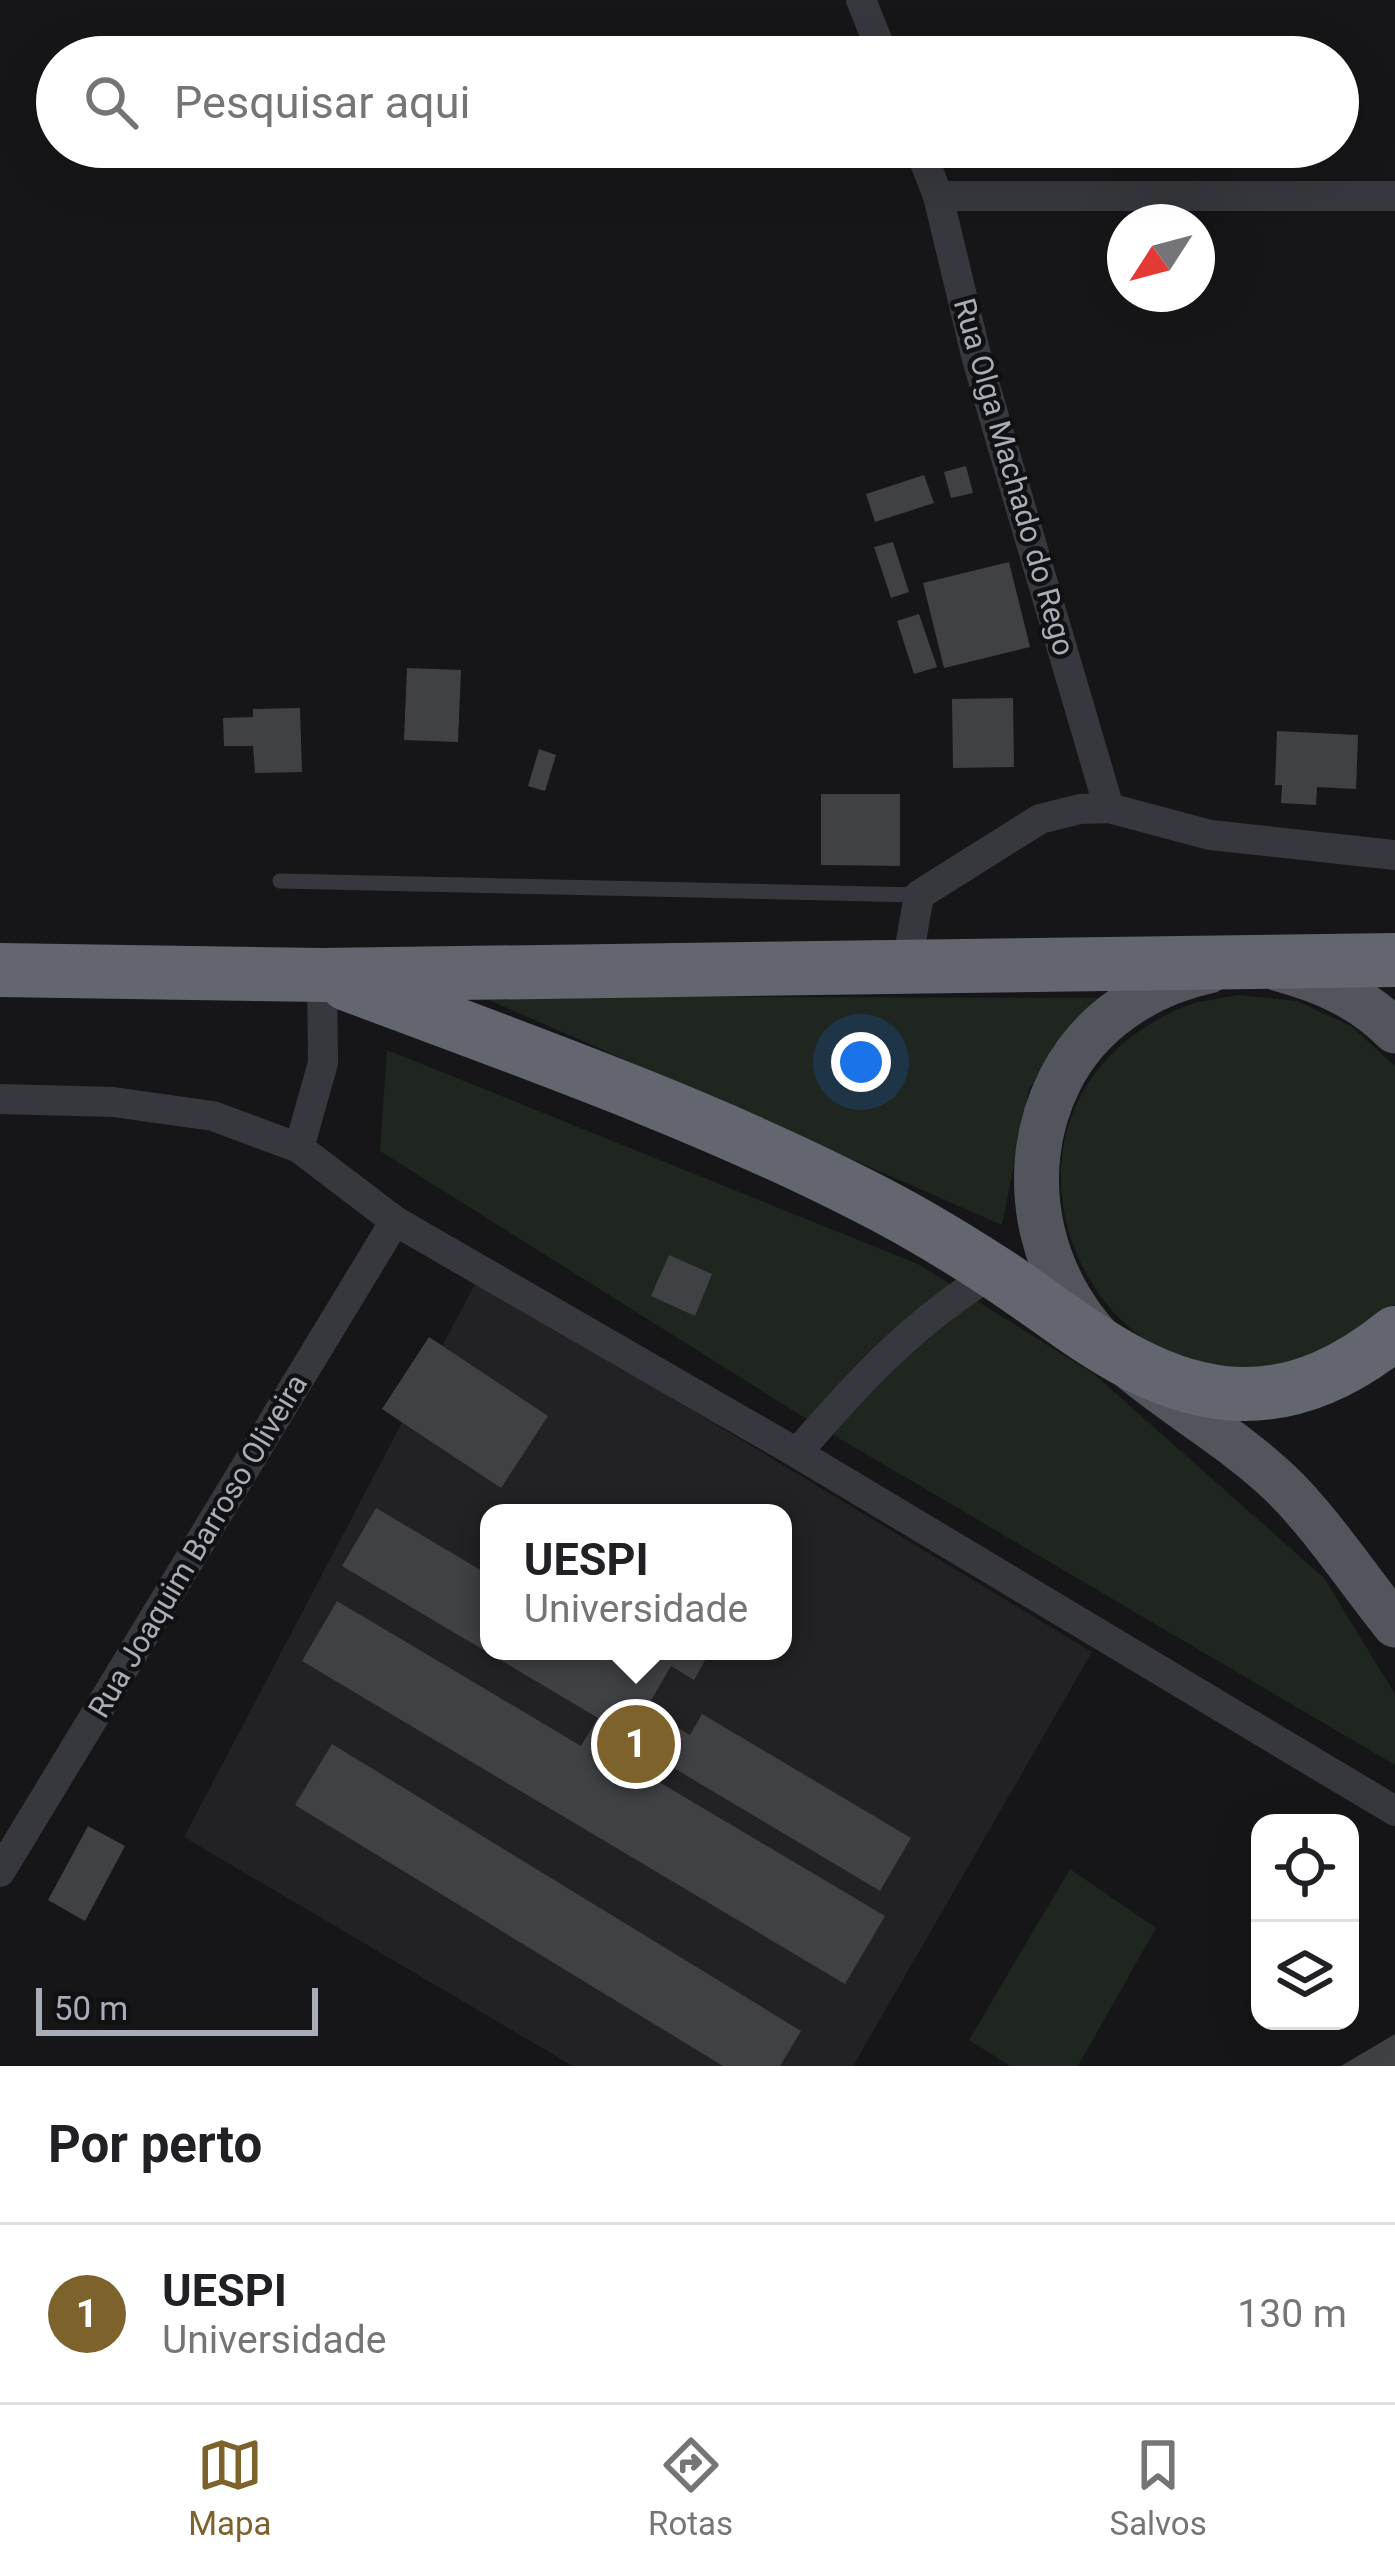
<!DOCTYPE html>
<html lang="pt">
<head>
<meta charset="utf-8">
<style>
	body { margin:0; font-family:Roboto,sans-serif; background:#f2f2f2; color:#202124 }
	.controls { position:absolute; right:36px; bottom:36px; display:grid; overflow:hidden; border-radius:24px; box-shadow:0 12px 48px #0002 }
	.controls button { width:108px; height:108px; display:grid; place-items:center; padding:0; border:0; border-bottom:3px solid #e0e0e0; background:#fff; color:#202124; font:60px sans-serif }
	.compass { position:absolute; left:1107px; top:204px; width:108px; height:108px; border-radius:50%; background:#fff; box-shadow:0 12px 48px #0002; rotate:234deg }
	.scale { position:absolute; left:36px; bottom:30px; width:282px; box-sizing:border-box; padding-left:12px; border:6px solid #a8adb8; border-top:0; font-size:33px; line-height:42px; white-space:nowrap; color:#a8adb8; -webkit-text-stroke:9px #111113; paint-order:stroke }
	.you { position:absolute; left:861px; top:1062px; width:42px; height:42px; margin:-30px; border:9px solid #fff; border-radius:50%; background:#1a73e8; box-shadow:0 0 0 18px #1a73e833 }
	.badge { display:grid; place-items:center; width:78px; height:78px; border-radius:50%; background:#7e622b; color:#fff; font-size:39px; font-weight:700 }
	.pin { position:absolute; translate:-50% -50%; border:6px solid #fff; box-shadow:0 3px 12px #0006 }
	.popup { position:absolute; left:480px; top:1504px; width:312px; height:156px; box-sizing:border-box; display:grid; place-content:center; border-radius:24px; background:#fff; filter:drop-shadow(0 3px 9px #0005); font-size:39px; white-space:nowrap; color:#757577 }
	.popup b { font-size:45px; color:#202124 }
	.popup::after { content:''; position:absolute; left:50%; top:100%; margin-left:-24px; border:24px solid transparent; border-top-color:#fff }
	.list { margin:0; padding:0; list-style:none }
	h2 { display:flex; justify-content:space-between; align-items:center; height:156px; margin:0; padding:0 48px; font-size:51px }
	h2 small { font-size:39px; font-weight:400; color:#757577 }
	.list li { display:grid; grid-template-columns:78px 1fr auto; gap:36px; align-items:center; box-sizing:border-box; height:180px; padding:0 48px; border-top:3px solid #e0e0e0 }
	.list b { display:block; font-size:45px; white-space:nowrap }
	.list p { margin:0; font-size:39px; white-space:nowrap; color:#757577 }
	.list em { font-size:39px; font-style:normal; color:#757577 }
	.icon { flex:none; width:66px; height:66px; fill:none; stroke:currentColor; stroke-width:2; stroke-linecap:round; stroke-linejoin:round }
	.map { position:relative; flex:none; width:1395px; height:2066px; overflow:hidden }
	.search { position:absolute; background:#fff; box-shadow:0 12px 48px #0002; left:36px; right:36px; top:36px; height:132px; display:flex; align-items:center; gap:30px; box-sizing:border-box; padding:0 42px; border-radius:66px; color:#757577; font-size:45px }
	.sheet { height:336px; background:#fff }
	nav { display:flex; justify-content:space-around; align-items:center; box-sizing:border-box; height:168px; border-top:3px solid #e0e0e0; background:#fff; font-size:33px; color:#757577 }
	nav a { display:grid; justify-items:center; gap:6px }
	nav .on { color:#7e622b }
	.map>svg:first-child { display:block }
</style>
</head>
<body>
<div class="map">
<svg width="1395" height="2066" viewBox="0 0 1395 2066">
	<rect width="100%" height="100%" fill="#161618"/>
	<path fill="#222225" fill-rule="evenodd" d="M477,1280L1092,1652L853,2066H573L184,1837ZM489,1513H783V1651H489Z"/>
	<g fill="#1e261f">
		<path d="M1238,995L1297,1001L1351,1026L1395,1066V1304C1380,1318 1365,1337 1347,1346C1108,1470 937,1121 1176,1010C1194,1001 1218,999 1238,995Z"/>
		<polygon points="480,996 1099,998 1029,1089 1002,1225"/>
		<polygon points="387,1050 918,1264 1094,1374 1324,1578 1395,1694 1395,1765 808,1420 380,1151"/>
		<polygon points="1070,1869 1156,1928 1078,2066 1010,2066 969,2040"/>
	</g>
	<g fill="#404145">
		<polygon points="966,466 973,493 951,498 944,472"/>
		<polygon points="924,475 934,503 875,522 866,494"/>
		<polygon points="893,542 909,592 891,598 874,547"/>
		<polygon points="1009,562 1030,647 944,668 923,583"/>
		<polygon points="919,614 937,667 914,674 897,621"/>
		<polygon points="407,668 461,670 458,742 404,740"/>
		<polygon points="1013,698 1014,767 953,768 952,699"/>
		<polygon points="300,708 302,772 255,773 253,746 224,746 223,718 253,717 253,709"/>
		<polygon points="1277,731 1358,735 1356,789 1317,787 1316,805 1281,803 1282,785 1275,785"/>
		<polygon points="539,749 556,755 545,791 528,786"/>
		<polygon points="821,794 900,794 900,866 821,865"/>
		<polygon points="669,1255 712,1274 695,1316 651,1296"/>
		<polygon points="429,1337 548,1416 501,1488 382,1409"/>
		<polygon points="376,1508 489,1575 489,1651 698,1651 707,1657 694,1680 671,1666 646,1709 690,1735 702,1714 911,1838 880,1891 642,1749 632,1766 885,1916 845,1984 302,1661 337,1601 581,1746 598,1718 342,1566"/>
		<polygon points="332,1744 801,2031 780,2066 723,2066 295,1805"/>
		<polygon points="88,1826 125,1846 85,1921 48,1900"/>
		<polygon points="1395,2034 1395,2066 1341,2066"/>
	</g>
	<g fill="none" stroke-linecap="round" stroke-linejoin="round">
		<polyline stroke="#37383d" stroke-width="15" points="280,881 919,895"/>
		<g stroke="#37383d" stroke-width="30">
			<polyline points="861,0 884,57"/>
			<polyline points="919,147 938,196 977,359 1109,808"/>
			<polyline points="938,196 1395,196"/>
			<polyline points="907,964 919,895 1040,819 1080,809 1109,808 1210,835 1395,855"/>
			<polyline points="0,1099 113,1102 213,1116 299,1148 395,1221 797,1453 1395,1811"/>
			<polyline points="299,1148 323,1063 322,975"/>
			<path d="M797,1453C859,1381 913,1322 995,1272"/>
			<polyline points="0,1872 395,1221"/>
		</g>
		<g stroke="#53555c" stroke-width="45">
			<path d="M1279,969C1324,981 1362,998 1395,1031"/>
			<path d="M1209,971C1147,984 1089,1022 1060,1080C1012,1176 1040,1290 1121,1360C1171,1404 1232,1437 1280,1483C1319,1520 1360,1582 1395,1625"/>
		</g>
		<g stroke="#63666e" stroke-width="54">
			<polyline points="0,970 322,975 1395,960"/>
			<path d="M347,984C520,1049 697,1111 862,1195C908,1218 953,1245 996,1273C1071,1322 1143,1390 1238,1394C1298,1396 1349,1370 1395,1333"/>
		</g>
	</g>
	<g text-anchor="middle" stroke-width="9" stroke-linejoin="round" paint-order="stroke">
		<g font-size="30" fill="#a8adb8" stroke="#111113">
			<text transform="translate(1014 477) rotate(74)" y="10">Rua Olga Machado do Rego</text>
			<text transform="translate(198 1546) rotate(-59)" y="10">Rua Joaquim Barroso Oliveira</text>
		</g>
	</g>
</svg>
<div class="controls">
<button><svg class="icon" aria-label="locate" viewBox="0 0 24 24"><circle cx="12" cy="12" r="6"/><path d="M12 2v4M12 18v4M2 12h4M18 12h4"/></svg></button>
<button><svg class="icon" aria-label="layers" viewBox="0 0 24 24"><path d="M12 4l9 5-9 5-9-5zM3 14l9 5 9-5"/></svg></button>
</div>
<svg class="compass" viewBox="-18 -18 36 36"><path d="M0-13l5 13h-10z" fill="#e53935"/><path d="M0 13l5-13h-10z" fill="#757577"/></svg>
<div class="scale">50 m</div>
<div class="you"></div>
<div class="pin badge" style="left:636px;top:1744px">1</div>
<div class="popup"><b>UESPI</b>Universidade</div>
<div class="search"><svg class="icon" aria-label="search" viewBox="0 0 24 24"><circle cx="10" cy="10" r="6"/><path d="M15 15l6 6"/></svg>Pesquisar aqui</div>
</div>
<section class="sheet">
<h2>Por perto<small></small></h2>
<ul class="list">
<li><span class="badge">1</span><div><b>UESPI</b><p>Universidade</p></div><em>130 m</em></li>
</ul>
</section>
<nav>
<a class="on"><svg class="icon" aria-label="map" viewBox="0 0 24 24"><path d="M3 6l6-2 6 2 6-2v14l-6 2-6-2-6 2zM9 4v14M15 6v14"/></svg>Mapa</a>
<a><svg class="icon" aria-label="directions" viewBox="0 0 24 24"><path d="M12 3l9 9-9 9-9-9zM9 14v-3h6M13 9l2 2-2 2"/></svg>Rotas</a>
<a><svg class="icon" aria-label="saved" viewBox="0 0 24 24"><path d="M7 4h10v16l-5-4-5 4z"/></svg>Salvos</a>
</nav>
</body>
</html>
